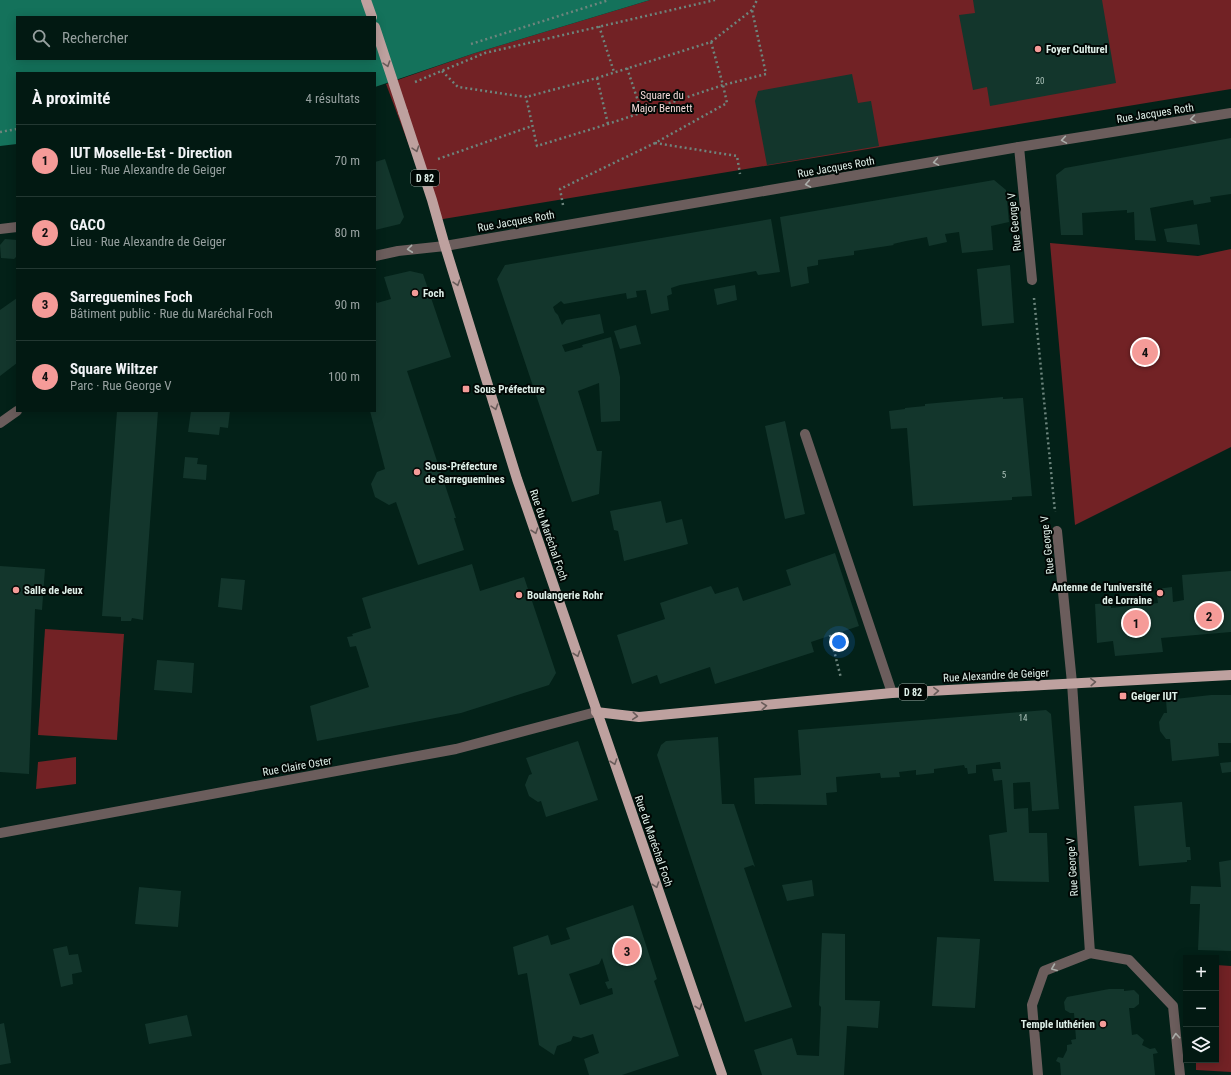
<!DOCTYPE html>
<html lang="fr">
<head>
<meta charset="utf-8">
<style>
	body { margin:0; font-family:"Roboto Condensed",sans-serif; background:#102620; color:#f1f3f6 }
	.controls { position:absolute; right:12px; bottom:12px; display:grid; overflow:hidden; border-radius:0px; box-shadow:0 2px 10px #0003 }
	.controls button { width:36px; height:36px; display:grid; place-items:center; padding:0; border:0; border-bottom:1px solid #233832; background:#021912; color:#f1f3f6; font:20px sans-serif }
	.you { position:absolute; left:839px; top:642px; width:14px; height:14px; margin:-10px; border:3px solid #fff; border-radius:50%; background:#1a73e8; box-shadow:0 0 0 6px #1a73e833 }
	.badge { display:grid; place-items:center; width:26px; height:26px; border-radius:50%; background:#f59b98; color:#111; font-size:13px; font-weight:700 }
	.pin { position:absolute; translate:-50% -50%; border:2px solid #fff; box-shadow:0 1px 4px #0006 }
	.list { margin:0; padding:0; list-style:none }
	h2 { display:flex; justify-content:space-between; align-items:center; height:52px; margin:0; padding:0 16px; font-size:17px }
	h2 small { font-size:13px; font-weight:400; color:#96a09f }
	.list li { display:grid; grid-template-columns:26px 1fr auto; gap:12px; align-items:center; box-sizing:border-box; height:72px; padding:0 16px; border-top:1px solid #233832 }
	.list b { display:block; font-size:15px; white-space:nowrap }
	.list p { margin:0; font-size:13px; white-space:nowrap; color:#96a09f }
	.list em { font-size:13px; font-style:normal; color:#96a09f }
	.icon { flex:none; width:22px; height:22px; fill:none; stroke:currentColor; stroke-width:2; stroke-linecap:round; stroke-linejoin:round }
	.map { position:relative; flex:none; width:1231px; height:1075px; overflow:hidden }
	.search { position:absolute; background:#021912; box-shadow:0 2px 10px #0003; left:16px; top:16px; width:360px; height:44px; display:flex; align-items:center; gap:10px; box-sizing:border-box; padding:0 14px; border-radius:0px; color:#96a09f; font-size:15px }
	.panel { position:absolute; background:#021912; box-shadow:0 2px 10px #0003; left:16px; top:72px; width:360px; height:340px; border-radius:0px }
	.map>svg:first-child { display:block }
</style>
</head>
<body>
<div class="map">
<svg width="1231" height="1075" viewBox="0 0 1231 1075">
	<rect width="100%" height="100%" fill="#032118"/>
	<g fill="#722225">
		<polygon points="650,0 1231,0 1231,89 437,220 386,84 475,53"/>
		<polygon points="1050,243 1198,256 1231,249 1231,447 1075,525"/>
		<polygon points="45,629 124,634 117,740 38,735"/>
		<polygon points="76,757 76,784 36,789 38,762"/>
		<polygon points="1216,965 1231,966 1231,1072 1196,1070 1196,1060 1216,1060"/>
	</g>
	<path fill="#14725b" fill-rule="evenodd" d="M0,0H650L475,53L375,87V73H17V144L0,146ZM17,17H375V59H17Z"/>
	<g fill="#13362c" fill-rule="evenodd">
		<polygon points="973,0 1102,0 1116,83 990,106 987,87 973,90 959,15 975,13"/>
		<polygon points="852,74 858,103 871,101 879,146 767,165 755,101 758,91"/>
		<polygon points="1231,138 1231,194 1210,197 1211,202 1194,205 1193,200 1150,208 1156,241 1135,240 1134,212 1127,213 1127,210 1082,213 1083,235 1061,235 1056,175 1065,168"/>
		<polygon points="385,159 404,217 400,224 375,230 375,162"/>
		<polygon points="994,180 1006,190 1009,222 991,226 993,250 962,253 959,232 945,234 947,242 929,246 927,237 906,241 893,244 894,245 854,251 854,255 818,260 818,265 807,267 809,283 791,287 780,217"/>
		<polygon points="771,219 780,272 758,275 756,271 680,285 671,288 672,294 667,296 669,310 651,314 646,290 636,291 637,297 627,299 626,293 564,304 561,301 553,307 555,312 558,315 562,325 566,320 600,314 604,333 562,345 565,352 583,347 582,345 611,337 620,377 620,421 601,422 599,383 578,391 597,451 602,451 599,494 572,502 497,279 505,265"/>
		<polygon points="1197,224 1200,245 1167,242 1164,229"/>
		<polygon points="5,239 17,240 17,256 14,259 1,258 0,245"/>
		<polygon points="1010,265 1014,323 982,326 977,269"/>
		<polygon points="410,271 423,274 451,357 407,371 456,518 454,518 464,550 418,565 396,502 389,505 375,497 371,484 377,472 385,469 370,411 375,411 375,298 377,303 391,299 384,277"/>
		<polygon points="735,285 737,300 717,305 714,289"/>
		<polygon points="17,298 17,363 0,376 0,310"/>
		<polygon points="636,325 641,344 620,349 614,331"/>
		<polygon points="1003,397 1003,399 1023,398 1032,496 1012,497 1012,500 913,506 907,428 891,429 889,411 905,409 905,408 925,406 925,404"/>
		<polygon points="117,411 158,411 143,620 132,618 131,621 121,621 121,617 102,616"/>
		<polygon points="191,411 230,411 228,428 220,427 219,435 188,432"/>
		<polygon points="785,421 805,514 785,519 765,426"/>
		<polygon points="185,457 198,458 197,464 207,465 206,480 183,478"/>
		<polygon points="661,501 666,523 682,519 688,544 624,561 618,531 614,530 610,511"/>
		<polygon points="835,553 859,626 811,642 814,652 715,684 710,667 660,684 657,675 632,684 617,635 665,619 660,603 711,586 715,594 738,587 743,601 791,585 786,570"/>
		<polygon points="472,564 480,591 524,577 556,673 549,685 461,713 317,741 310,706 369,687 356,646 350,647 347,637 353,636 352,634 371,628 362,598"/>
		<polygon points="0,566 45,569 42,610 35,609 29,774 0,772"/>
		<polygon points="1231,571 1231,632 1161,638 1163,652 1115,656 1113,641 1097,643 1095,604 1111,603 1111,608 1128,606 1128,601 1135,600 1135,606 1158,603 1156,589 1172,587 1173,602 1184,600 1182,575"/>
		<polygon points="221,578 245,580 242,610 218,607"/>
		<polygon points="157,660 194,663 192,693 154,690"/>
		<polygon points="1211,695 1231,695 1231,743 1218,743 1219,756 1172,761 1170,739 1166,739 1160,731 1159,722 1164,713 1167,713 1166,700"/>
		<polygon points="1046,710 1051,714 1059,809 1032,811 1030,782 1013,783 1014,809 1028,808 1029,833 1047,833 1049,882 994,881 989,835 1007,832 1002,780 994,781 992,769 1001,769 1000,762 976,765 976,773 968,774 967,768 965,768 964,765 934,769 934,773 916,775 916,770 899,772 900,777 881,778 880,773 836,777 837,792 826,793 827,805 755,804 754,778 801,775 798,730"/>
		<polygon points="718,737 722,804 734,804 755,867 753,865 744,868 792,1007 745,1022 657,755 661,745 666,741"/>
		<polygon points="578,741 598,800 546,817 541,801 538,802 529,796 525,785 529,775 532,774 526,758"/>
		<polygon points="1231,762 1231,772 1222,773 1220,763"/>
		<polygon points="1182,802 1186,847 1190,847 1191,860 1187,860 1187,862 1139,866 1134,806"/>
		<polygon points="1231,860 1231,951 1198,950 1200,904 1190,904 1191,886 1221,887 1219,862"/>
		<polygon points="812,880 814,896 787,901 782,885"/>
		<polygon points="139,887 181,891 178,927 135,924"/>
		<path d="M633,905L657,979L654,981L679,1056L622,1075H589L584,1059L599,1053L593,1034L581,1038L573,1036L571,1041L557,1046L554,1055L539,1045L527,973L518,975L513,947L548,935L551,945L570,939L566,928ZM602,958L609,981L605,982L608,989L612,988L613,994L580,1005L569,974L599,964Z"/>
		<polygon points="822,933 845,934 845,1000 880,1001 878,1028 847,1026 844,1075 762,1075 754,1050 792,1038 797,1055 819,1056 821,1007 819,1005"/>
		<polygon points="937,937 980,939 975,1008 932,1006"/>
		<polygon points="67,946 69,955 78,954 82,972 72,974 73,984 61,987 53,949"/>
		<polygon points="1109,989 1124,989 1124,991 1134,990 1139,995 1139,1004 1134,1008 1129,1008 1132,1035 1137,1034 1144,1040 1142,1045 1150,1049 1155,1048 1158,1053 1153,1054 1155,1075 1061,1075 1060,1063 1056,1061 1058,1057 1063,1058 1067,1050 1067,1045 1072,1044 1071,1040 1076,1039 1074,1013 1070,1013 1065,1010 1064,1002 1067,997"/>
		<polygon points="187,1015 192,1036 149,1044 145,1024"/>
		<polygon points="4,1023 11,1063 0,1065 0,1024"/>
	</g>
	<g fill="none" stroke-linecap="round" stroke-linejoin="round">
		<g stroke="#6d857d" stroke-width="2.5" stroke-dasharray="2 3" stroke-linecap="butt">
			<polyline points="599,26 614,72"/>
			<polyline points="711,42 752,10 757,0"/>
			<polyline points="471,44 609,0"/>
			<polyline points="627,68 642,113"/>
			<polyline points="442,71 458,87 526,97 537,146 608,124 723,85 711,42 597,78 526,97"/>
			<polyline points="597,78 608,124"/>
			<polyline points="415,82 485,53 715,0"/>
			<polyline points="0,132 17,129"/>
			<polyline points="655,143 737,156 740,174"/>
			<polyline points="438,159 532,126"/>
			<polyline points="563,205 560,189 655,143 727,103 723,85 766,74 752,10"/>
			<polyline points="1034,298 1055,512"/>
			<polyline points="830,635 841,678"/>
		</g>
		<g stroke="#6b5d5c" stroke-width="10">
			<polyline points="0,229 17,227"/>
			<polyline points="805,434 892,693"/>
		</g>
		<g stroke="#6b5d5c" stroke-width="10">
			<polyline points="1019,147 1032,280"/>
			<polyline points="375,256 398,251 445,246 1019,147 1231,113"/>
			<polyline points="0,423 17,411"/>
			<polyline points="1057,531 1072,683 1090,953"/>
			<polyline points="0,833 456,749 596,712"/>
			<polyline points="1090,953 1129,960 1173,1006 1180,1075"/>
			<polyline points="1038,1075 1032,1005 1044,971 1090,953"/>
		</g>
		<g stroke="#bea19f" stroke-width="10">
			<polyline points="366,0 372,17"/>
			<polyline points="403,112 432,200 445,246 517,479 722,1075"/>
			<polyline points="596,712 639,717 892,693 1231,675"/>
		</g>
		<polyline stroke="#bea19f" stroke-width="10" points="375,27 403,112"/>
	</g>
	<defs><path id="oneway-chevron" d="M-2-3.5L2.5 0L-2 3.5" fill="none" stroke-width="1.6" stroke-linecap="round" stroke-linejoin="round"/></defs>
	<g stroke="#695c5a">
		<use href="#oneway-chevron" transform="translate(387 64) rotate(72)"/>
		<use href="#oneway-chevron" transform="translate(416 149) rotate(72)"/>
		<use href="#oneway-chevron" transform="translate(457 283) rotate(73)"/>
		<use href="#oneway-chevron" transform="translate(495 407) rotate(73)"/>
		<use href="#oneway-chevron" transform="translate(535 531) rotate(71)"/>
		<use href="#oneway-chevron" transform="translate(577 654) rotate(71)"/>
		<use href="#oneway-chevron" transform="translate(1093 682) rotate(-3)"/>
		<use href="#oneway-chevron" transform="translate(936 691) rotate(-3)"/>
		<use href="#oneway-chevron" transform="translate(764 706) rotate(-5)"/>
		<use href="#oneway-chevron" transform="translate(635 716) rotate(5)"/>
		<use href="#oneway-chevron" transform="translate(614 762) rotate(71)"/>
		<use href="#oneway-chevron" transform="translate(656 885) rotate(71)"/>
		<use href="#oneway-chevron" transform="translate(699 1007) rotate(71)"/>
	</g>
	<g stroke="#aaada9">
		<use href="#oneway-chevron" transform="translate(1193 119) rotate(171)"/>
		<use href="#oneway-chevron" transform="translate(1064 140) rotate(171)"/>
		<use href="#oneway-chevron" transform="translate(936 162) rotate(170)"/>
		<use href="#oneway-chevron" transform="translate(808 184) rotate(170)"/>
		<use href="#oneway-chevron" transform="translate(410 249) rotate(174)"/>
		<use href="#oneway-chevron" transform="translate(1054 968) rotate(158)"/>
		<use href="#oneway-chevron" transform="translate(1176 1036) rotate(-95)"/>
	</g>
	<g fill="#f59b98" stroke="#010805" stroke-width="1.5">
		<circle cx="1038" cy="49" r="4"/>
		<circle cx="415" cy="293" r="4"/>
		<rect x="462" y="385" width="8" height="8" rx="2"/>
		<circle cx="417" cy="472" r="4"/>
		<circle cx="16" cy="590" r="4"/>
		<circle cx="1160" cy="593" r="4"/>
		<circle cx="519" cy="595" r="4"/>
		<rect x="1119" y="692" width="8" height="8" rx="2"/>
		<circle cx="1103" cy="1024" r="4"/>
	</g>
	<g text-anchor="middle" stroke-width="4" stroke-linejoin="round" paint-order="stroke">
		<g font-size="9" fill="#abc1b9">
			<text x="1040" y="84">20</text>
			<text x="1004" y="478">5</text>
			<text x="1023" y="721">14</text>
		</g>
		<g fill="#010805" stroke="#9caaa4" stroke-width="1">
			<rect x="411" y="170" width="28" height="16" rx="3"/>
			<rect x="899" y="684" width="28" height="16" rx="3"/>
		</g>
		<g font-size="10" font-weight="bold" fill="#deefe8">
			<text x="425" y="182">D 82</text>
			<text x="913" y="696">D 82</text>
		</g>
		<g font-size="11" font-weight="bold" fill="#deefe8" stroke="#010805" text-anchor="start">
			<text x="1046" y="53">Foyer Culturel</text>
			<text x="423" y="297">Foch</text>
			<text x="474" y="393">Sous Préfecture</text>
			<text x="425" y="470">Sous-Préfecture<tspan x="425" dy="13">de Sarreguemines</tspan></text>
			<text x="1152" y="591" text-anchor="end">Antenne de l'université<tspan x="1152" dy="13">de Lorraine</tspan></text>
			<text x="24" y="594">Salle de Jeux</text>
			<text x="527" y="599">Boulangerie Rohr</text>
			<text x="1131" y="700">Geiger IUT</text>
			<text x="1095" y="1028" text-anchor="end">Temple luthérien</text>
		</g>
		<g font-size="11" fill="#f2d8d7" stroke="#010805">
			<text x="662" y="99">Square du<tspan x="662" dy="13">Major Bennett</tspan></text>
		</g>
		<g font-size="11" fill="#deefe8" stroke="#010805">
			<text transform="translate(1155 113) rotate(-9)" y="4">Rue Jacques Roth</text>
			<text transform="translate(836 167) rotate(-10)" y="4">Rue Jacques Roth</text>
			<text transform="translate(516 221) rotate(-10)" y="4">Rue Jacques Roth</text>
			<text transform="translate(1014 222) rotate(-96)" y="4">Rue George V</text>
			<text transform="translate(549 535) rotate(71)" y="4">Rue du Maréchal Foch</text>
			<text transform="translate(1047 545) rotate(-96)" y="4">Rue George V</text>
			<text transform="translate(996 675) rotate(-3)" y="4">Rue Alexandre de Geiger</text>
			<text transform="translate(297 766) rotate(-10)" y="4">Rue Claire Oster</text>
			<text transform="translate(654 841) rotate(71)" y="4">Rue du Maréchal Foch</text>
			<text transform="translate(1072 867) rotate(-94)" y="4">Rue George V</text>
		</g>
	</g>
</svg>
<div class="controls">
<button>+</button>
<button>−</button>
<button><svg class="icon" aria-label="layers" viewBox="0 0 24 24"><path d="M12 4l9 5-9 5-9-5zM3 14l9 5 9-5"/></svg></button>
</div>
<div class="you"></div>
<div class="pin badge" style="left:1136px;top:623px">1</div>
<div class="pin badge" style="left:1209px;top:616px">2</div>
<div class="pin badge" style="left:627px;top:951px">3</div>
<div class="pin badge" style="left:1145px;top:352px">4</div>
<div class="search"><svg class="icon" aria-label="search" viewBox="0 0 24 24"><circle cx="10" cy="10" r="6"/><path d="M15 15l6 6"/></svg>Rechercher</div>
<section class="panel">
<h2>À proximité<small>4 résultats</small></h2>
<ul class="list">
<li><span class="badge">1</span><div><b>IUT Moselle-Est - Direction</b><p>Lieu · Rue Alexandre de Geiger</p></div><em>70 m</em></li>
<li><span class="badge">2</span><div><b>GACO</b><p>Lieu · Rue Alexandre de Geiger</p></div><em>80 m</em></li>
<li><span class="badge">3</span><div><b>Sarreguemines Foch</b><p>Bâtiment public · Rue du Maréchal Foch</p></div><em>90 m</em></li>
<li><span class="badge">4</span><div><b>Square Wiltzer</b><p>Parc · Rue George V</p></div><em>100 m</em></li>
</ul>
</section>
</div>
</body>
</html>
